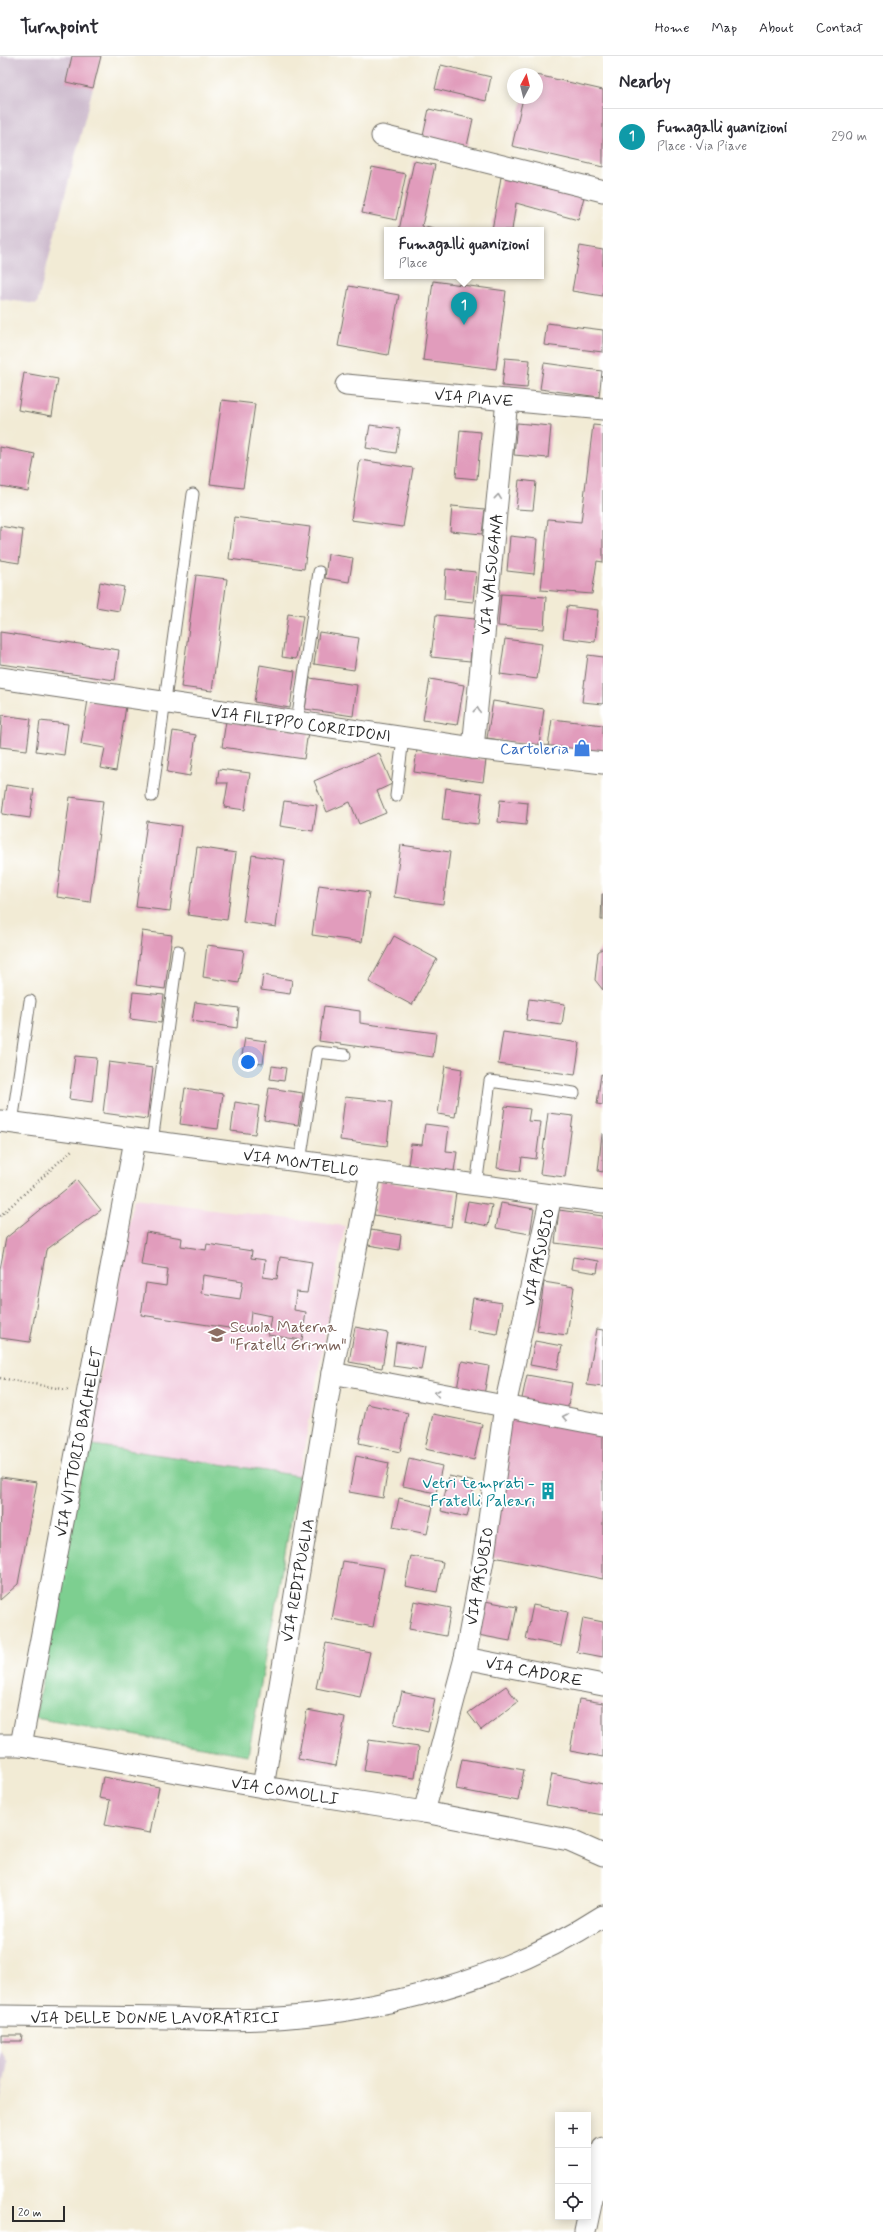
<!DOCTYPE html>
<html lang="en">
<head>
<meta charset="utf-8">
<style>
	body { margin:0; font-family:Mynerve,sans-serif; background:#f2f2f3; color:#2b2b33 }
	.controls { position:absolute; right:12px; bottom:12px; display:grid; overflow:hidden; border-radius:0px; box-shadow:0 2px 10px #0003 }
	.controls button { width:36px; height:36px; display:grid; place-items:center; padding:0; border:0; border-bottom:1px solid #e1e1e2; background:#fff; color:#2b2b33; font:20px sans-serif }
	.compass { position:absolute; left:507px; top:12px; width:36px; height:36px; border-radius:50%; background:#fff; box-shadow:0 2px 10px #0003; rotate:7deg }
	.scale { position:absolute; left:12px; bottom:10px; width:53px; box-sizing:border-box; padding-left:4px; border:2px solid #2b2b2b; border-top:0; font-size:11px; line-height:14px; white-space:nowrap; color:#2b2b2b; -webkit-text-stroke:3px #fff; paint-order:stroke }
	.you { position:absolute; left:248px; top:1006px; width:14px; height:14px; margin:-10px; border:3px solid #fff; border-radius:50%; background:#1a73e8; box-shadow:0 0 0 6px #1a73e833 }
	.badge { display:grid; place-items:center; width:26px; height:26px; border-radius:50%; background:#b45309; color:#fff; font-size:13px; font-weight:700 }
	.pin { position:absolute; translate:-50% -33px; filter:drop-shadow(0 1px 2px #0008) }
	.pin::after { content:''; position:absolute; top:21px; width:14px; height:12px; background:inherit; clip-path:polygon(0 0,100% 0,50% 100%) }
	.popup { position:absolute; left:384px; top:171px; width:160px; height:52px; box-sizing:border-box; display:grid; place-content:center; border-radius:0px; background:#fff; filter:drop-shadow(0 1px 3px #0005); font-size:13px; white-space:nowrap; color:#7c7c81 }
	.popup b { font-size:15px; color:#2b2b33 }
	.popup::after { content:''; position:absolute; left:50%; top:100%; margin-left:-8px; border:8px solid transparent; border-top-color:#fff }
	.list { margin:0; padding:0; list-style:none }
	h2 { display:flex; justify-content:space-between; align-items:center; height:52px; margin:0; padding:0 16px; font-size:17px }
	h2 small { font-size:13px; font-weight:400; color:#7c7c81 }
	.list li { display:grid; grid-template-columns:26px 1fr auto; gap:12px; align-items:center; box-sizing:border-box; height:56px; padding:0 16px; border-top:1px solid #e1e1e2 }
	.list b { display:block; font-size:15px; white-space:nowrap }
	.list p { margin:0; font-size:13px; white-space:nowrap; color:#7c7c81 }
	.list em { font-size:13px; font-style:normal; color:#7c7c81 }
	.icon { flex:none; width:22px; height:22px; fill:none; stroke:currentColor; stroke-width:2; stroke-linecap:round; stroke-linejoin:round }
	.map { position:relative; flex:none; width:603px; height:2176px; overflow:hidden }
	header { display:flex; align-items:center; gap:24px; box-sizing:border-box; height:56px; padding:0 20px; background:#fff; border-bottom:1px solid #e1e1e2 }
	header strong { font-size:19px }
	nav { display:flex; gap:22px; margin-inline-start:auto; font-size:14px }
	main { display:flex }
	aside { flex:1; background:#fff }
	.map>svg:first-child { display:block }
</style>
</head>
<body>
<header>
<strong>Turnpoint</strong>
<nav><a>Home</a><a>Map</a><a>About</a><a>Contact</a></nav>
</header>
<main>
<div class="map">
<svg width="603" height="2176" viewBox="0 0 603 2176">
	<rect width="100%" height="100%" fill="#fff"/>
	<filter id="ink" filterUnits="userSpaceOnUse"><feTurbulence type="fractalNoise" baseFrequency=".025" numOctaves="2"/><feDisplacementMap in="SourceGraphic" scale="8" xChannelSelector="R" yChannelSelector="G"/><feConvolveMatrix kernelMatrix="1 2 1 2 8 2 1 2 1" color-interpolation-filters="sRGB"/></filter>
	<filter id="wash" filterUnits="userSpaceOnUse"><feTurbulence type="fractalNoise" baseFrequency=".012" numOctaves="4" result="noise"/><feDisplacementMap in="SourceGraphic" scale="16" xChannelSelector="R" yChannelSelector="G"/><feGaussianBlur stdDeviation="0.9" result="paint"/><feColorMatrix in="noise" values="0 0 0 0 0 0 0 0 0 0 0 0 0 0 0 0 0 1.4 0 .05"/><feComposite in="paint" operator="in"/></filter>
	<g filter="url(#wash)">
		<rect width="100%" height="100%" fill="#f2ebd5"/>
		<polygon fill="#f3cfe0" points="134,1143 345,1170 299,1420 87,1388"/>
		<g fill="#cfbdcf">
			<polygon points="0,0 101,0 37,248 0,243"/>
			<polygon points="0,1994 8,2006 0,2047"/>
		</g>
		<polygon fill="#7dcf90" stroke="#547d5e" points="87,1388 299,1420 248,1699 35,1662"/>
		<g id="blocks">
			<g fill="#e19cbc" fill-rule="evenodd">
				<polygon points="72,0 101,0 93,32 66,26"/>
				<polygon points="441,9 491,21 486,45 435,33"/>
				<polygon points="537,19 603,34 603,111 512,90 523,42 537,42"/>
				<polygon points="429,53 473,63 467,90 423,80"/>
				<polygon points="414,105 435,109 422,170 437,174 399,174"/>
				<polygon points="372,111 406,118 396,164 362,157"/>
				<polygon points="501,121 584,141 578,164 516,147 512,174 492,174"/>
				<polygon points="580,190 603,194 603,240 572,235"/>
				<polygon points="433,225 506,235 496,313 423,304"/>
				<polygon points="349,230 399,239 388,299 338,290"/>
				<polygon points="547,267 603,274 603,296 544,289"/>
				<polygon points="505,302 530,304 527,332 502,330"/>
				<polygon points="544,307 602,315 599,341 540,333"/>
				<polygon points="24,317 58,323 52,360 18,354"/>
				<polygon points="222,344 255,348 243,432 210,428"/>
				<polygon points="517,367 551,370 548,402 514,399"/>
				<polygon points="370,369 400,373 396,397 366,392"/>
				<polygon points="593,369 603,370 603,506 597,505 592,538 541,534 548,463 581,466"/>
				<polygon points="460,374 481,376 477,423 456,421"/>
				<polygon points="0,391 35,398 28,435 0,430"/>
				<polygon points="360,404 413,412 403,471 351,464"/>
				<polygon points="519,424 536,426 533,454 516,453"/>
				<polygon points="452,450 485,453 482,478 450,475"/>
				<polygon points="234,461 310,471 304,513 229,503"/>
				<polygon points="0,470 23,474 19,507 0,504"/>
				<polygon points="510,480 537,483 534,518 507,515"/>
				<polygon points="328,498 353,502 349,526 325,522"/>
				<polygon points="446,513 476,516 473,546 444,543"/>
				<polygon points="196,519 227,523 212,635 181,631"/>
				<polygon points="100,526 124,531 119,555 96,551"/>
				<polygon points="501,538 546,541 544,573 498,570"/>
				<polygon points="567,550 598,554 595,586 563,582"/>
				<polygon points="288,558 303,560 296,603 282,601"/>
				<polygon points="436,559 475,563 470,605 431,601"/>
				<polygon points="0,576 119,594 115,624 0,608"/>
				<polygon points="319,576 359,582 354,614 314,608"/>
				<polygon points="505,583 542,588 537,623 500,618"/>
				<polygon points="588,599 603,601 603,648 582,646"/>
				<polygon points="260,609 295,615 290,652 254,646"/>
				<polygon points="310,622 357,629 353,660 305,653"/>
				<polygon points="430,623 464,629 457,669 423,664"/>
				<polygon points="88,644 126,650 116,715 101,712 105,692 81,688"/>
				<polygon points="493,645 544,653 539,690 487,682"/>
				<polygon points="2,659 31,663 27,694 0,691"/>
				<polygon points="552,663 603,669 603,698 548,691"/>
				<polygon points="40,665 68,668 64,699 36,695"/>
				<polygon points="226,665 308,676 304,703 222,691"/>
				<polygon points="173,675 196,679 190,720 167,716"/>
				<polygon points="417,694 486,704 483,726 414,716"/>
				<polygon points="379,697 392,728 377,735 386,757 359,768 350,746 327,756 314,725"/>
				<polygon points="219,713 250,717 245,754 224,751 228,727 217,727"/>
				<polygon points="6,729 34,733 30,762 2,758"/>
				<polygon points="446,732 482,737 478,768 442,764"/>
				<polygon points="70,741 103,745 90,846 57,841"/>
				<polygon points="500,744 528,747 526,769 498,766"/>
				<polygon points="284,745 317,749 313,775 280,770"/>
				<polygon points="147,765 181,770 170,855 136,851"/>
				<polygon points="401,789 450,796 443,848 394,841"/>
				<polygon points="197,791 236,797 227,864 188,859"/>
				<polygon points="252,799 285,804 276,871 243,866"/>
				<polygon points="319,829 369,836 362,886 312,879"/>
				<polygon points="602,838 603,838 603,864 601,864"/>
				<polygon points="142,875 172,879 165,933 136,929"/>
				<polygon points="394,880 437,903 412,949 369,926"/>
				<polygon points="207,889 244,894 239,927 203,921"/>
				<polygon points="603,892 603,934 595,924 598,896"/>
				<polygon points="263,919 292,924 290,938 261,934"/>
				<polygon points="133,936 164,939 161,967 130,963"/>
				<polygon points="529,943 565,948 562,969 526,964"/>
				<polygon points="195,946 239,952 237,972 192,965"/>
				<polygon points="324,950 360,955 360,967 436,977 433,1001 319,985"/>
				<polygon points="503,976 580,987 575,1019 498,1008"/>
				<polygon points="245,982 266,985 263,1008 241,1005"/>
				<polygon points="75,1000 97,1002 92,1046 69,1043"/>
				<polygon points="109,1006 153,1012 147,1063 103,1057"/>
				<polygon points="272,1010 286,1012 284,1025 270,1023"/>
				<polygon points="445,1010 462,1013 455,1061 438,1058"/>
				<polygon points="601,1018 603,1019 603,1049 597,1048"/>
				<polygon points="185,1032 223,1038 218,1073 180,1068"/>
				<polygon points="269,1032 303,1037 298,1069 264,1064"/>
				<polygon points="345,1041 392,1046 387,1090 340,1084"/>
				<polygon points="235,1046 259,1050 255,1078 231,1075"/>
				<polygon points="505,1050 530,1053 528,1065 541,1066 536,1103 522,1101 520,1115 497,1112"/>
				<polygon points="548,1057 573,1060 565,1121 540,1118"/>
				<polygon points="425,1068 449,1071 446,1095 457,1096 454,1115 408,1109 411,1088 422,1089"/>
				<polygon points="602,1078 603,1078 603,1116 598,1115"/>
				<polygon points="77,1124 101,1154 46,1194 30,1286 0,1282 0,1213 6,1182"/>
				<polygon points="380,1125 456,1137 451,1171 374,1159"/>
				<polygon points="468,1145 492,1149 488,1170 464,1165"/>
				<polygon points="501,1147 534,1153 530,1178 496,1172"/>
				<polygon points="559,1154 603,1160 603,1193 555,1187"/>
				<polygon points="371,1174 401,1179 399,1194 368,1189"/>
				<path d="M146,1176L182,1182L181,1190L206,1194L207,1188L252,1195L251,1202L265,1204L263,1221L277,1223L280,1201L312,1206L307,1237L296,1236L294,1254L306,1256L302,1284L268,1279L271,1260L251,1256L249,1275L141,1259L146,1227L166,1230L168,1213L141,1209ZM203,1219L243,1225L240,1243L201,1237Z"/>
				<polygon points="573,1201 599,1205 597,1217 571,1213"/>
				<polygon points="544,1226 574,1231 567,1279 537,1275"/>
				<polygon points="473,1242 502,1247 497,1278 468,1273"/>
				<polygon points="355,1271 388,1277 382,1312 349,1306"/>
				<polygon points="597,1273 603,1274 603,1331 587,1329"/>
				<polygon points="535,1285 562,1290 557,1314 530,1309"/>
				<polygon points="396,1286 425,1291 421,1314 393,1310"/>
				<polygon points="462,1305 489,1310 484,1339 457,1333"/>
				<polygon points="527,1319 572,1327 567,1356 521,1347"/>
				<polygon points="367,1348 408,1357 400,1396 359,1387"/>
				<polygon points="505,1350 603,1370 603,1523 484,1499"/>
				<polygon points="433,1358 482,1368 474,1404 425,1393"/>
				<polygon points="356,1400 389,1407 383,1442 349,1436"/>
				<polygon points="409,1402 442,1410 436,1437 403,1430"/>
				<polygon points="449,1420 475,1426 467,1461 441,1455"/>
				<polygon points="1,1421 37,1426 18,1528 0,1544"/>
				<polygon points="399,1442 433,1450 427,1478 393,1471"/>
				<polygon points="411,1500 443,1506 437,1536 405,1530"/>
				<polygon points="343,1505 384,1512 373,1571 332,1563"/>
				<polygon points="414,1545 451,1552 446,1580 409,1573"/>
				<polygon points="485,1545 517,1551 510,1585 478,1579"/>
				<polygon points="533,1549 568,1556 561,1590 526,1583"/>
				<polygon points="583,1562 603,1566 603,1601 577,1596"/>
				<polygon points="326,1587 370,1596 360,1641 316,1632"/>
				<polygon points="506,1630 518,1646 481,1674 468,1657"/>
				<polygon points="402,1636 435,1643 428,1676 394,1668"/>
				<polygon points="579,1643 603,1647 603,1701 570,1695"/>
				<polygon points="307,1654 345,1661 336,1710 298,1703"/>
				<polygon points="369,1684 419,1691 415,1722 364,1715"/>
				<polygon points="462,1703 524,1714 518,1745 456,1733"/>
				<polygon points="552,1718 603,1728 603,1759 546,1749"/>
				<polygon points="103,1721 159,1731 150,1777 105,1769 110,1744 99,1742"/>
				<polygon points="1,1979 22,1979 21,1985 1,1985"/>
			</g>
		</g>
	</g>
	<g filter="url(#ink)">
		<use href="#blocks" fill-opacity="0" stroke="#716e66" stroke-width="1"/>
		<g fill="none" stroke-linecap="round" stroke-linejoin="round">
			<g stroke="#716e66" stroke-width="13">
				<g id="service">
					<polyline points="297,666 319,516"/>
					<polyline points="152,740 193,438"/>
					<polyline points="396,740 403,682"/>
					<polyline points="12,1067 30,945"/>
					<polyline points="152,1086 178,895"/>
					<polyline points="300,1106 317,996 345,999"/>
					<polyline points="476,1130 490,1025 574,1037"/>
				</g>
			</g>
			<g stroke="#716e66" stroke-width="23">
				<g id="minor">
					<polyline points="382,80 603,135"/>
					<polyline points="346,329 603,353"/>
					<polyline points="0,622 473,692 603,707"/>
					<polyline points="473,692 507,344"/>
					<polyline points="0,1065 603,1146"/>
					<polyline points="332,1317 603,1369"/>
					<polyline points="465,1602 603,1629"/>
					<polyline points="0,1689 21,1689 263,1731 424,1756 569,1784 603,1799"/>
					<polyline points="21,1689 135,1084"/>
					<polyline points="263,1731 332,1317 371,1116"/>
					<polyline points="424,1756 465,1602 484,1499 505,1350 551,1140"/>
					<path d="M0,1960C56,1961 112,1961 169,1962C200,1963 231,1965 262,1963C380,1957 504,1924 603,1860"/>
					<polyline points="585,2176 603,2092"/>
				</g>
			</g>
			<g stroke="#716e66" stroke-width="2.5" stroke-dasharray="1 3" stroke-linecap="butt">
				<polyline points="0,1160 72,1094"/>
				<polyline points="0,1322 68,1334"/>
			</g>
			<use href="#service" stroke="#fff" stroke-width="11"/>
			<use href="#minor" stroke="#fff" stroke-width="21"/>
		</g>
		<defs><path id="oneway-chevron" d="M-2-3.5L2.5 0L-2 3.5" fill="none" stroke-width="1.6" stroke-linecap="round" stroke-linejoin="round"/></defs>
		<g stroke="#a0a0a0">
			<use href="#oneway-chevron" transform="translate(498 441) rotate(-84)"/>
			<use href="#oneway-chevron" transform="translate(477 654) rotate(-84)"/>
			<use href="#oneway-chevron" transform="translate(437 1337) rotate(-169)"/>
			<use href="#oneway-chevron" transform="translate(565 1361) rotate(-169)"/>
		</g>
	</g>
	<defs>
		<g id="shop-bare" transform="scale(1.38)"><path d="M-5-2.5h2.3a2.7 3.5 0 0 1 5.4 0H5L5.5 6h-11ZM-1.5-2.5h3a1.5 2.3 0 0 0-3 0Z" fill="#3f7fe0" stroke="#fff" stroke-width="2.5" paint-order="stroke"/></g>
		<g id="school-bare" transform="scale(1.38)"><path d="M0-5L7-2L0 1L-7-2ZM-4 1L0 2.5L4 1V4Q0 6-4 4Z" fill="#8d6e63" stroke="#fff" stroke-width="2.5" paint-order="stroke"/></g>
		<g id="building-bare" transform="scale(1.38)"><path d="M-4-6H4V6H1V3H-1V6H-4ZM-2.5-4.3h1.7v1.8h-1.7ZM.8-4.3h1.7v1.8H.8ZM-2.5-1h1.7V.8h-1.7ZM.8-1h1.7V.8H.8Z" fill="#0f9aa8" stroke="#fff" stroke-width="2.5" paint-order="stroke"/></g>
	</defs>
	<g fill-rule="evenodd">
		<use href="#shop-bare" x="582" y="692"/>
		<use href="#school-bare" x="217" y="1279"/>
		<use href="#building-bare" x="548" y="1435"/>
	</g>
	<g text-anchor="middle" stroke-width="3.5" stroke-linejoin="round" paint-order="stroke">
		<g font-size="16" fill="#2b2b2b" stroke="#fff">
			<text transform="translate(474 341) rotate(5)" y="6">VIA PIAVE</text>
			<text transform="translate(490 518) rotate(-84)" y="6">VIA VALSUGANA</text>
			<text transform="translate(301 667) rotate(8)" y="6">VIA FILIPPO CORRIDONI</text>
			<text transform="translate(301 1106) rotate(8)" y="6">VIA MONTELLO</text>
			<text transform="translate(538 1201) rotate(-78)" y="6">VIA PASUBIO</text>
			<text transform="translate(78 1386) rotate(-79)" y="6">VIA VITTORIO BACHELET</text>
			<text transform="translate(479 1520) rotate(-80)" y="6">VIA PASUBIO</text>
			<text transform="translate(297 1524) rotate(-80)" y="6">VIA REDIPUGLIA</text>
			<text transform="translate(534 1615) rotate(11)" y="6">VIA CADORE</text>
			<text transform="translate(285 1734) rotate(9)" y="6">VIA COMOLLI</text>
			<text x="155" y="1967">VIA DELLE DONNE LAVORATRICI</text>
		</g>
		<g font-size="16" fill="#366cbe" stroke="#fff" text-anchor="end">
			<text x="569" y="698">Cartoleria</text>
		</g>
		<g font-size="16" fill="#785e54" stroke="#fff" text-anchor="start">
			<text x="230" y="1276">Scuola Materna<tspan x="230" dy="18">"Fratelli Grimm"</tspan></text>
		</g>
		<g font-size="16" fill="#0d838f" stroke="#fff" text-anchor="end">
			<text x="535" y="1432">Vetri temprati -<tspan x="535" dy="18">Fratelli Paleari</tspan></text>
		</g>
	</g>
</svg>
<div class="controls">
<button>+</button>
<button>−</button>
<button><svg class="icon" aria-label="locate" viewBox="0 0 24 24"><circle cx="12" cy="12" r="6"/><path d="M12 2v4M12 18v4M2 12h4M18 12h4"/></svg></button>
</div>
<svg class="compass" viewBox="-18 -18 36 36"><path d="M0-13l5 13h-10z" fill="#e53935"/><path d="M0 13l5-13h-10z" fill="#7c7c81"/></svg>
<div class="scale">20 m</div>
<div class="you"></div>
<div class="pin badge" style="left:464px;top:269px;background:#0f9aa8">1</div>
<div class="popup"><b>Fumagalli guanizioni</b>Place</div>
</div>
<aside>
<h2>Nearby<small></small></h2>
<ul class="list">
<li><span class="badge" style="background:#0f9aa8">1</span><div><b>Fumagalli guanizioni</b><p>Place · Via Piave</p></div><em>290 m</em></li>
</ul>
</aside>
</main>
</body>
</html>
